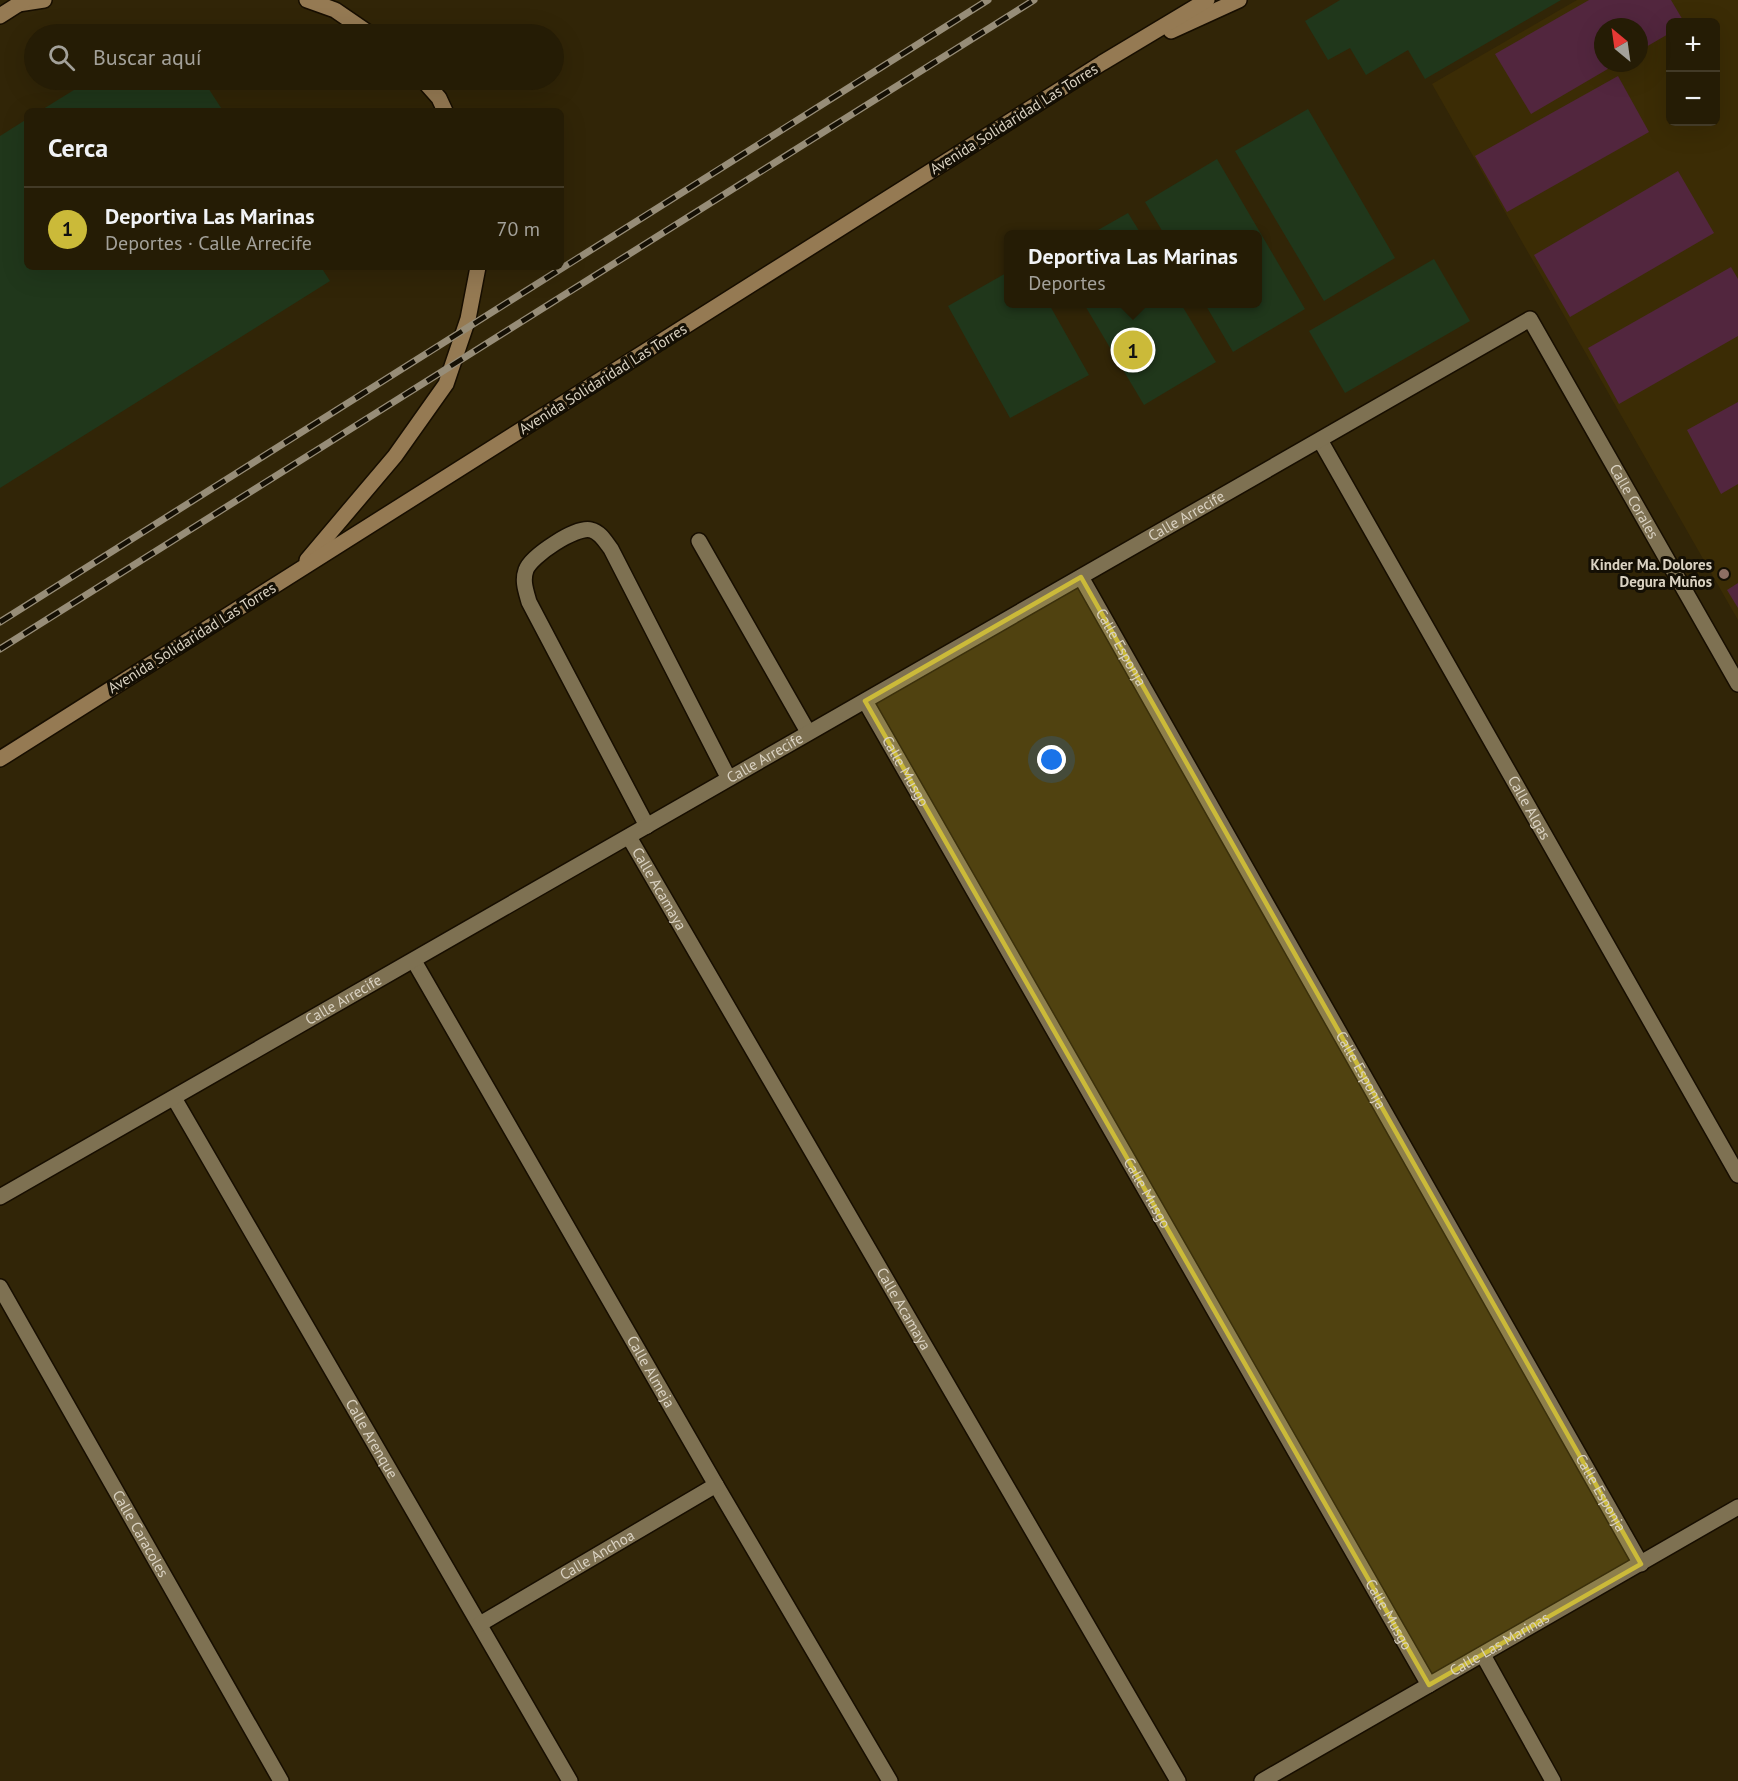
<!DOCTYPE html>
<html lang="es">
<head>
<meta charset="utf-8">
<style>
	body { margin:0; font-family:"PT Sans",sans-serif; background:#312913; color:#f1f3f6 }
	.controls { position:absolute; right:18px; top:18px; display:grid; overflow:hidden; border-radius:9px; box-shadow:0 6px 24px #0002 }
	.controls button { width:54px; height:54px; display:grid; place-items:center; padding:0; border:0; border-bottom:2px solid #423a27; background:#251c05; color:#f1f3f6; font:30px sans-serif }
	.compass { position:absolute; left:1594px; top:18px; width:54px; height:54px; border-radius:50%; background:#251c05; box-shadow:0 6px 24px #0002; rotate:331deg }
	.you { position:absolute; left:1052px; top:760px; width:21px; height:21px; margin:-15px; border:4px solid #fff; border-radius:50%; background:#1a73e8; box-shadow:0 0 0 9px #1a73e833 }
	.badge { display:grid; place-items:center; width:39px; height:39px; border-radius:50%; background:#cbba39; color:#111; font-size:20px; font-weight:700 }
	.pin { position:absolute; translate:-50% -50%; border:3px solid #fff; box-shadow:0 2px 6px #0006 }
	.popup { position:absolute; left:1004px; top:230px; width:258px; height:78px; box-sizing:border-box; display:grid; place-content:center; border-radius:9px; background:#251c05; filter:drop-shadow(0 2px 4px #0005); font-size:20px; white-space:nowrap; color:#a3a19a }
	.popup b { font-size:22px; color:#f1f3f6 }
	.popup::after { content:''; position:absolute; left:50%; top:100%; margin-left:-12px; border:12px solid transparent; border-top-color:#251c05 }
	.list { margin:0; padding:0; list-style:none }
	h2 { display:flex; justify-content:space-between; align-items:center; height:78px; margin:0; padding:0 24px; font-size:26px }
	h2 small { font-size:20px; font-weight:400; color:#a3a19a }
	.list li { display:grid; grid-template-columns:39px 1fr auto; gap:18px; align-items:center; box-sizing:border-box; height:84px; padding:0 24px; border-top:2px solid #423a27 }
	.list b { display:block; font-size:22px; white-space:nowrap }
	.list p { margin:0; font-size:20px; white-space:nowrap; color:#a3a19a }
	.list em { font-size:20px; font-style:normal; color:#a3a19a }
	.icon { flex:none; width:33px; height:33px; fill:none; stroke:currentColor; stroke-width:2; stroke-linecap:round; stroke-linejoin:round }
	.map { position:relative; flex:none; width:1738px; height:1781px; overflow:hidden }
	.search { position:absolute; background:#251c05; box-shadow:0 6px 24px #0002; left:24px; top:24px; width:540px; height:66px; display:flex; align-items:center; gap:15px; box-sizing:border-box; padding:0 21px; border-radius:33px; color:#a3a19a; font-size:22px }
	.panel { position:absolute; background:#251c05; box-shadow:0 6px 24px #0002; left:24px; top:108px; width:540px; height:162px; border-radius:9px }
	.map>svg:first-child { display:block }
</style>
</head>
<body>
<div class="map">
<svg width="1738" height="1781" viewBox="0 0 1738 1781">
	<rect width="100%" height="100%" fill="#312507"/>
	<path fill="#3b2c05" fill-rule="evenodd" d="M1577,0H1738V620L1432,84ZM1670,22H1716V122H1670ZM1603,27H1639V63H1603Z"/>
	<g fill="#20371b">
		<polygon points="1340,0 1561,0 1425,79 1408,50 1366,75 1350,48 1328,60 1305,21"/>
		<polygon points="90,80 203,80 223,111 40,111"/>
		<polygon points="1308,109 1395,258 1324,301 1235,151"/>
		<polygon points="27,119 27,267 321,267 330,281 0,488 0,136"/>
		<polygon points="1217,159 1305,309 1233,352 1205,304 1258,304 1258,234 1164,234 1145,202"/>
		<polygon points="1128,213 1141,234 1091,234"/>
		<polygon points="1434,259 1470,321 1345,393 1309,331"/>
		<polygon points="1008,272 1008,304 1049,304 1089,375 1010,418 948,306"/>
		<polygon points="1084,304 1181,304 1216,362 1144,405"/>
	</g>
	<g fill="#52263e">
		<polygon points="1589,0 1671,0 1684,22 1670,22 1670,33 1639,51 1639,27 1603,27 1603,63 1618,63 1531,114 1495,54"/>
		<polygon points="1618,76 1649,132 1507,212 1475,156"/>
		<polygon points="1678,171 1714,233 1570,317 1534,255"/>
		<polygon points="1731,267 1738,279 1738,336 1619,404 1588,348"/>
		<polygon points="1738,402 1738,484 1721,494 1687,430"/>
		<polygon points="1738,583 1738,608 1727,590"/>
	</g>
	<g fill="none" stroke-linecap="round" stroke-linejoin="round">
		<g stroke="#170e00" stroke-width="18">
			<g id="service">
				<polyline points="699,541 808,732"/>
				<path d="M647,826L529,602C526,591 522,581 526,570C531,556 576,526 591,530C600,532 605,541 611,549L728,777"/>
			</g>
		</g>
		<g stroke="#170e00" stroke-width="18">
			<g id="minor">
				<path id="s1" d="M1320,440L1738,1175"/>
				<path id="s2" d="M1081,577L1641,1564"/>
				<path id="s3" d="M865,701L1429,1685"/>
				<path id="s4" d="M629,837L1178,1781"/>
				<path id="s5" d="M414,961L716,1485L890,1781"/>
				<path id="s6" d="M174,1098L570,1781"/>
				<path id="s7" d="M0,1197L1530,319L1738,684"/>
				<path id="s8" d="M0,1287L281,1781"/>
				<path id="s9" d="M480,1624L716,1485"/>
				<polyline points="1483,1655 1553,1781"/>
				<path id="s10" d="M1262,1781L1738,1507"/>
			</g>
		</g>
		<g stroke="#170e00" stroke-width="18">
			<g id="secondary">
				<polyline points="307,0 335,10 370,34"/>
				<polyline points="18,4 44,0"/>
				<polyline points="0,16 25,0"/>
				<polyline points="1171,31 1239,0"/>
				<polyline points="423,80 439,98 445,111"/>
				<polyline points="307,560 395,456 446,384 468,319 478,267"/>
				<polyline points="0,759 1102,63 1207,0"/>
			</g>
		</g>
		<use href="#service" stroke="#7e7152" stroke-width="15"/>
		<use href="#minor" stroke="#7e7152" stroke-width="15"/>
		<use href="#secondary" stroke="#957a53" stroke-width="15"/>
		<g stroke="#978d78" stroke-width="7">
			<g id="rail">
				<polyline points="0,622 988,0"/>
				<polyline points="0,649 1034,0"/>
			</g>
		</g>
		<use href="#rail" stroke="#140f04" stroke-width="4.5" stroke-dasharray="14" stroke-linecap="butt"/>
	</g>
	<path fill="#cbba39" fill-opacity="0.2" stroke="#cbba39" stroke-width="4.5" stroke-linejoin="round" d="M1081,577L1641,1564L1429,1685L865,701Z"/>
	<circle fill="#8d6e63" stroke="#140f04" stroke-width="2" cx="1724" cy="574" r="6"/>
	<g text-anchor="middle" stroke-width="6" stroke-linejoin="round" paint-order="stroke">
		<g font-size="15" fill="#dad2c2" stroke="#140f04">
			<text transform="translate(1014 119) rotate(-32)" y="5">Avenida Solidaridad Las Torres</text>
			<text transform="translate(603 379) rotate(-32)" y="5">Avenida Solidaridad Las Torres</text>
			<text dy="5" stroke="none"><textPath href="#s7" startOffset="1974">Calle Corales</textPath></text>
			<text dy="5" stroke="none"><textPath href="#s7" startOffset="1368">Calle Arrecife</textPath></text>
			<text transform="translate(192 638) rotate(-32)" y="5">Avenida Solidaridad Las Torres</text>
			<text dy="5" stroke="none"><textPath href="#s2" startOffset="81">Calle Esponja</textPath></text>
			<text dy="5" stroke="none"><textPath href="#s7" startOffset="882">Calle Arrecife</textPath></text>
			<text dy="5" stroke="none"><textPath href="#s3" startOffset="81">Calle Musgo</textPath></text>
			<text dy="5" stroke="none"><textPath href="#s1" startOffset="423">Calle Algas</textPath></text>
			<text dy="5" stroke="none"><textPath href="#s4" startOffset="60">Calle Acamaya</textPath></text>
			<text dy="5" stroke="none"><textPath href="#s7" startOffset="396">Calle Arrecife</textPath></text>
			<text dy="5" stroke="none"><textPath href="#s2" startOffset="567">Calle Esponja</textPath></text>
			<text dy="5" stroke="none"><textPath href="#s3" startOffset="567">Calle Musgo</textPath></text>
			<text dy="5" stroke="none"><textPath href="#s4" startOffset="546">Calle Acamaya</textPath></text>
			<text dy="5" stroke="none"><textPath href="#s5" startOffset="474">Calle Almeja</textPath></text>
			<text dy="5" stroke="none"><textPath href="#s6" startOffset="394">Calle Arenque</textPath></text>
			<text dy="5" stroke="none"><textPath href="#s2" startOffset="1053">Calle Esponja</textPath></text>
			<text dy="5" stroke="none"><textPath href="#s8" startOffset="284">Calle Caracoles</textPath></text>
			<text dy="5" stroke="none"><textPath href="#s9" startOffset="136">Calle Anchoa</textPath></text>
			<text dy="5" stroke="none"><textPath href="#s3" startOffset="1053">Calle Musgo</textPath></text>
			<text dy="5" stroke="none"><textPath href="#s10" startOffset="274">Calle Las Marinas</textPath></text>
		</g>
		<g font-size="15" font-weight="bold" fill="#dad2c2" stroke="#140f04" text-anchor="end">
			<text x="1712" y="570">Kinder Ma. Dolores<tspan x="1712" dy="17">Degura Muños</tspan></text>
		</g>
	</g>
</svg>
<div class="controls">
<button>+</button>
<button>−</button>
</div>
<svg class="compass" viewBox="-18 -18 36 36"><path d="M0-13l5 13h-10z" fill="#e53935"/><path d="M0 13l5-13h-10z" fill="#a3a19a"/></svg>
<div class="you"></div>
<div class="pin badge" style="left:1133px;top:350px">1</div>
<div class="popup"><b>Deportiva Las Marinas</b>Deportes</div>
<div class="search"><svg class="icon" aria-label="search" viewBox="0 0 24 24"><circle cx="10" cy="10" r="6"/><path d="M15 15l6 6"/></svg>Buscar aquí</div>
<section class="panel">
<h2>Cerca<small></small></h2>
<ul class="list">
<li><span class="badge">1</span><div><b>Deportiva Las Marinas</b><p>Deportes · Calle Arrecife</p></div><em>70 m</em></li>
</ul>
</section>
</div>
</body>
</html>
